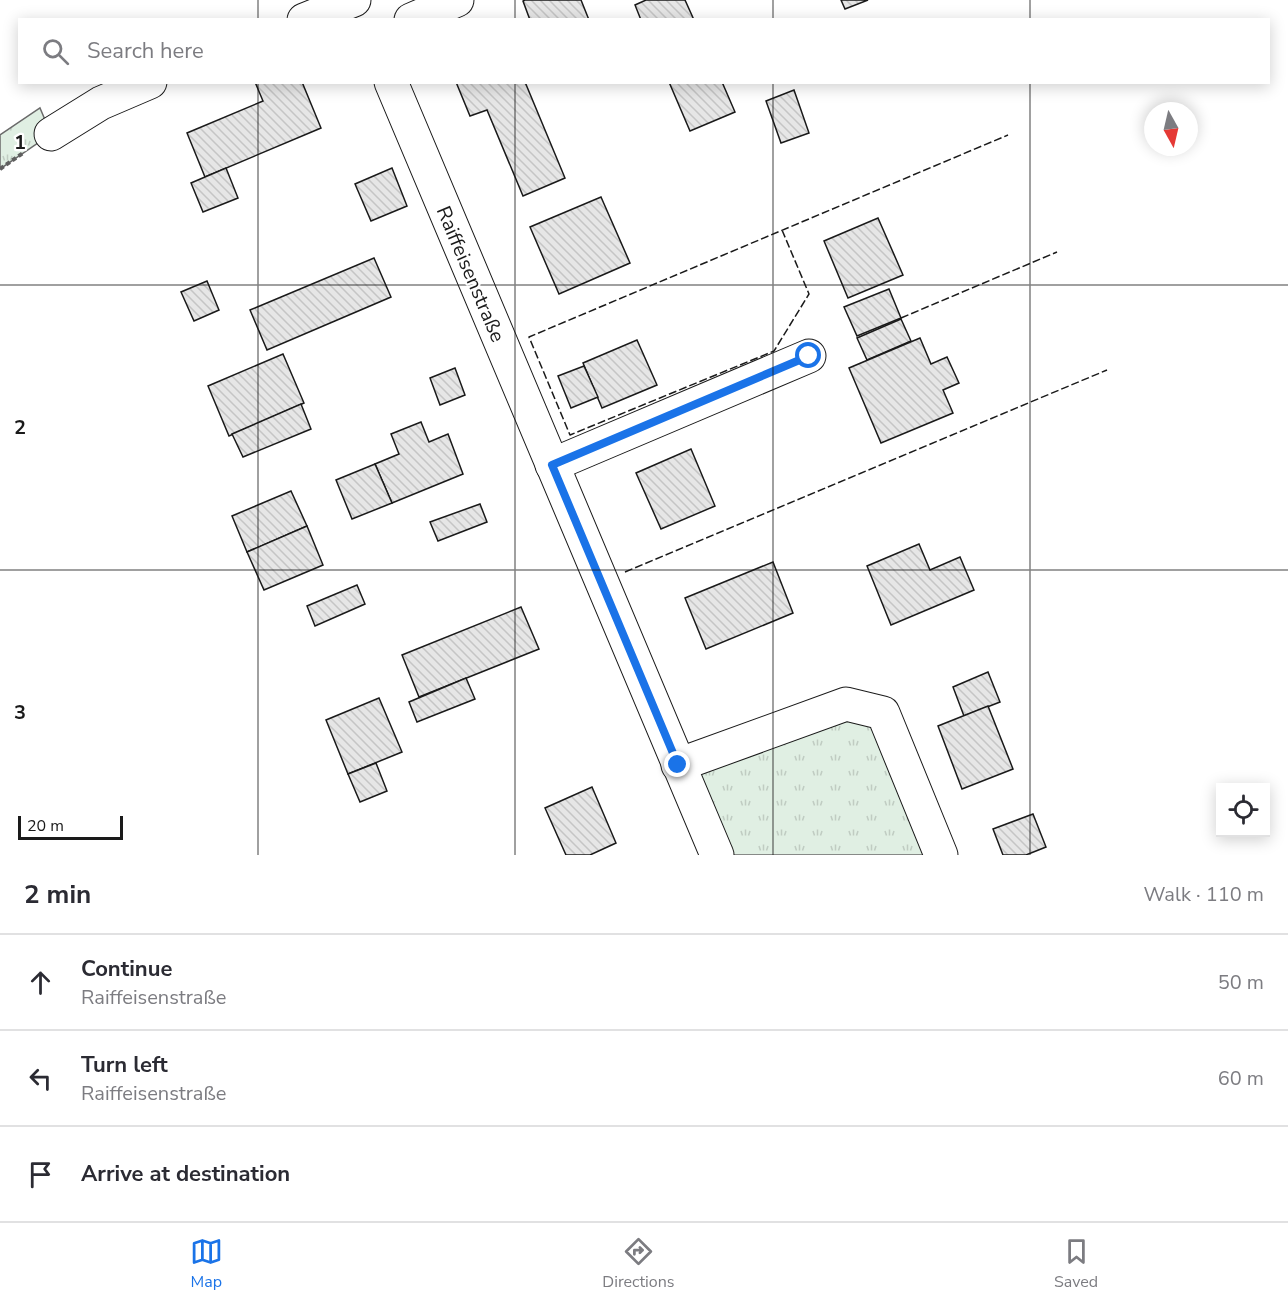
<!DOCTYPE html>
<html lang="en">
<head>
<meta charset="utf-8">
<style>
	body { margin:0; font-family:"Nunito Sans",sans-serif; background:#f7f7f7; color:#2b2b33 }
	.controls { position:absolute; right:18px; bottom:18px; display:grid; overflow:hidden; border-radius:0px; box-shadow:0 3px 15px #0003 }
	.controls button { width:54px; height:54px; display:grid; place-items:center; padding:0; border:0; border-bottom:2px solid #e1e1e2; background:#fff; color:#2b2b33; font:30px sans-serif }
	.compass { position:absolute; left:1144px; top:102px; width:54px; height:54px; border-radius:50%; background:#fff; box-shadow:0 3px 15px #0003; rotate:172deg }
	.scale { position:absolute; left:18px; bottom:15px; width:105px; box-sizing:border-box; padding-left:6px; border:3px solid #1a1a1a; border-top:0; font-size:16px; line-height:21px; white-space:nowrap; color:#1a1a1a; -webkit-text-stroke:4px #fff; paint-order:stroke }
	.stop { position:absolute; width:18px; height:18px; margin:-14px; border:4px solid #1a73e8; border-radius:50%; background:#fff }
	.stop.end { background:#1a73e8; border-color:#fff; box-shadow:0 2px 6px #0008 }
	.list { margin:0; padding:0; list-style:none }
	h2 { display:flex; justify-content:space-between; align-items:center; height:78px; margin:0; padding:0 24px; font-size:26px }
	h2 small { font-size:20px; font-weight:400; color:#7c7c81 }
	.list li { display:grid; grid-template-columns:39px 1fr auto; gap:18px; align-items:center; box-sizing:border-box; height:96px; padding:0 24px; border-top:2px solid #e1e1e2 }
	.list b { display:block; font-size:22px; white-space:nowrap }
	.list p { margin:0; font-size:20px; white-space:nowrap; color:#7c7c81 }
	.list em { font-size:20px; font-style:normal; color:#7c7c81 }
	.icon { flex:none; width:33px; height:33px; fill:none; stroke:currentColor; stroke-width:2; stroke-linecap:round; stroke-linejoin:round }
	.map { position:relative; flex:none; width:1288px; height:855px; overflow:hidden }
	.search { position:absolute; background:#fff; box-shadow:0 3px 15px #0003; left:18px; right:18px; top:18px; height:66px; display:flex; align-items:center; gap:15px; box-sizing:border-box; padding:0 21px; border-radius:0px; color:#7c7c81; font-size:22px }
	.sheet { height:366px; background:#fff }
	nav { display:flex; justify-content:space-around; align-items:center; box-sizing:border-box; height:84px; border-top:2px solid #e1e1e2; background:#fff; font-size:16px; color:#7c7c81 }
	nav a { display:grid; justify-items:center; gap:3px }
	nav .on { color:#1a73e8 }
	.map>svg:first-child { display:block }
</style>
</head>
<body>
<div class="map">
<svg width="1288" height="855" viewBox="0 0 1288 855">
	<defs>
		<pattern id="grass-tufts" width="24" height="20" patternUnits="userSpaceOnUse" patternTransform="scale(1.5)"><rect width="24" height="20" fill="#e0efe3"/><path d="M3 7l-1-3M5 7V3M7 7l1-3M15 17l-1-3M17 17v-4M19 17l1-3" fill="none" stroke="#c0ccc2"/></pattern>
		<pattern id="building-back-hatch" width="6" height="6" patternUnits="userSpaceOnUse" patternTransform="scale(1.5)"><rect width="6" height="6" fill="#e6e6e6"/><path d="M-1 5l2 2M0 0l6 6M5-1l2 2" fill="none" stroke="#c5c5c5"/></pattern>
	</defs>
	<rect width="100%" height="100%" fill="#fff"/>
	<g fill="url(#grass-tufts)" stroke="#6a6a6a" stroke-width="1.5">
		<polygon points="40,108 51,134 0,169 0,135"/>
		<polygon points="846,704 883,713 941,855 717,855 678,765"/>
	</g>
	<g fill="url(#building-back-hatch)" stroke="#1a1a1a" stroke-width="1.5">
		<polygon points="525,0 581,0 589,20 530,20 523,1"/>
		<polygon points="646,0 685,0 694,20 641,20 635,5"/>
		<polygon points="841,0 868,0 845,9"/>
		<polygon points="255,82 302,82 321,128 205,177 187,133 263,101"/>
		<polygon points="456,82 525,82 565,178 523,196 487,110 470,116"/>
		<polygon points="669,82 722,82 735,112 690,131"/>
		<polygon points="794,90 809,133 781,143 766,101"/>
		<polygon points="226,168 238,198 203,212 191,183"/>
		<polygon points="392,168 407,206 371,221 355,184"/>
		<polygon points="601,197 630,263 559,294 530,227"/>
		<polygon points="878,218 903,275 848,298 824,241"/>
		<polygon points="374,258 391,297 267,350 250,310"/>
		<polygon points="207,281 219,310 194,321 181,292"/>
		<polygon points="889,289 901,318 857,336 844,307"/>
		<polygon points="901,319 911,341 867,360 857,338"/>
		<polygon points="920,338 931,364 947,357 959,383 943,390 953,413 881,443 849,368"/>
		<polygon points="637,340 657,385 602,408 583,363"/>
		<polygon points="283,354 304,403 229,436 208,386"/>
		<polygon points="584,366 598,397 571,408 558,376"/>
		<polygon points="455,368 465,395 440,405 430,378"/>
		<polygon points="301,404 311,429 243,457 232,434"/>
		<polygon points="421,422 429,442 448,434 463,474 392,503 375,464 399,454 391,434"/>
		<polygon points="691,449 715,506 661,529 636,473"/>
		<polygon points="375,464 392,503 352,519 336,480"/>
		<polygon points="291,491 307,526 247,552 232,516"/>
		<polygon points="480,504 487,522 438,541 430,522"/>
		<polygon points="307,526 323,565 264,590 247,552"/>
		<polygon points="919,544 930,570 960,557 974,590 891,625 867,566"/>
		<polygon points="773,562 793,613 706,649 685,598"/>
		<polygon points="357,585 365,604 315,626 307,606"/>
		<polygon points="521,607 539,649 419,697 402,655"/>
		<polygon points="988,672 1000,702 964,716 953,687"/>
		<polygon points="466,678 475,699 417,722 409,702"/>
		<polygon points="379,698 402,752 348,774 326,720"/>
		<polygon points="988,706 1013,769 962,789 938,726"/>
		<polygon points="376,763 387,791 360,802 348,774"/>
		<polygon points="592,787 616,843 590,855 566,855 545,808"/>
		<polygon points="1033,814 1046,847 1026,855 1003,855 993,829"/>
	</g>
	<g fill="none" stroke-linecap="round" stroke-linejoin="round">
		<g stroke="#1a1a1a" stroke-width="35">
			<g id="minor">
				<polyline points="304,20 354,0"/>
				<polyline points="411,20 457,0"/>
				<polyline points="391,82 717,855"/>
				<polyline points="51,134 101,103 150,82"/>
				<polyline points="552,465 809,356"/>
				<polyline points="678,765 846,704 883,713 941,855"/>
			</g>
		</g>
		<polyline stroke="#5f5f5f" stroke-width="4" stroke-dasharray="4.5 3" stroke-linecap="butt" points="0,169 23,153"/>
		<use href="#minor" stroke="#fff" stroke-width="33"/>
		<g stroke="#1a1a1a" stroke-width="1.5" stroke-dasharray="8 3" stroke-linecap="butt">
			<polyline points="782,230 809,294 774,351 570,435 529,337 1008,135"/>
			<polyline points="901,318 1057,252"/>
			<polyline points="625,572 1107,370"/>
		</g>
	</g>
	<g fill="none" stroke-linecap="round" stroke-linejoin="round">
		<polyline stroke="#1a73e8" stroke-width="8" points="678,765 552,465 809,356"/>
	</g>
	<path fill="none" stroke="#1a1a1a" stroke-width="1.5" stroke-opacity="0.55" d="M258,0V20M515,0V20M773,0V20M1030,0V20M258,82V855M515,82V855M773,82V855M1030,82V855M0,285H1288M0,570H1288"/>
	<g text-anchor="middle" stroke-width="4.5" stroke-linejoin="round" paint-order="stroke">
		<g font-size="20" fill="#1a1a1a" stroke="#fff">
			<text transform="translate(471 274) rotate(67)" y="7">Raiffeisenstraße</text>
		</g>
	</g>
	<g font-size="20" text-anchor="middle" font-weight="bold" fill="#1a1a1a" stroke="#fff" stroke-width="4.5" stroke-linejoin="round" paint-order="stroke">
		<text x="20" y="149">1</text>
		<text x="20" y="434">2</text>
		<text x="20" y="719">3</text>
	</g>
</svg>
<div class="controls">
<button><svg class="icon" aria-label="locate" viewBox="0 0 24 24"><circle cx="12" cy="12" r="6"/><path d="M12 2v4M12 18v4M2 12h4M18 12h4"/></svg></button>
</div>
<svg class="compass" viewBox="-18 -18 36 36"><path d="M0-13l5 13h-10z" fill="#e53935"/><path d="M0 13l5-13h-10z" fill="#7c7c81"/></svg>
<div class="scale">20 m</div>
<div class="stop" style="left:809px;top:356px"></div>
<div class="stop end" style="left:678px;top:765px"></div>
<div class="search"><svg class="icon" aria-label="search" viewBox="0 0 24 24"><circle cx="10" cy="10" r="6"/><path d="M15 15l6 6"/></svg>Search here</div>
</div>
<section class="sheet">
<h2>2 min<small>Walk · 110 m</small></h2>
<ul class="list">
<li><svg class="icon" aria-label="ahead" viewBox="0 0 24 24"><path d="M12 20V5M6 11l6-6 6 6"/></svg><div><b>Continue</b><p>Raiffeisenstraße</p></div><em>50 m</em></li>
<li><svg class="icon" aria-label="left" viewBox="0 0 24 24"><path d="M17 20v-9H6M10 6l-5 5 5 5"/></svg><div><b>Turn left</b><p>Raiffeisenstraße</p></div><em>60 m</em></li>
<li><svg class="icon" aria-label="arrive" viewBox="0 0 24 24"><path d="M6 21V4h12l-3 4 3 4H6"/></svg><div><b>Arrive at destination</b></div></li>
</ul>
</section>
<nav>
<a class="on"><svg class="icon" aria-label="map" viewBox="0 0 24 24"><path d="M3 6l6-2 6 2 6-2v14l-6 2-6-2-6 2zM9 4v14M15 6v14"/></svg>Map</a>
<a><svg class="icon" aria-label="directions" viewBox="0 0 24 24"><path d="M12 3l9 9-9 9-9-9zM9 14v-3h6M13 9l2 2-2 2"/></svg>Directions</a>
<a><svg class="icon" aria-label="saved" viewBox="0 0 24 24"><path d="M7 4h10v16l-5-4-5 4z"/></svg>Saved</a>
</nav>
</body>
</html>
